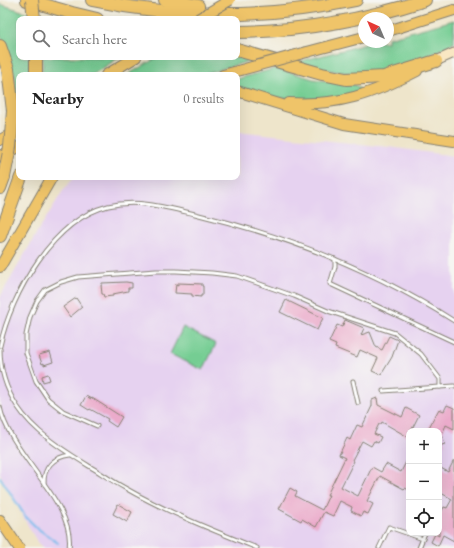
<!DOCTYPE html>
<html lang="en">
<head>
<meta charset="utf-8">
<style>
	body { margin:0; font-family:"EB Garamond",serif; background:#f2f2f2; color:#222 }
	.controls { position:absolute; right:12px; bottom:12px; display:grid; overflow:hidden; border-radius:8px; box-shadow:0 4px 16px #0002 }
	.controls button { width:36px; height:36px; display:grid; place-items:center; padding:0; border:0; border-bottom:1px solid #e0e0e0; background:#fff; color:#222; font:20px sans-serif }
	.compass { position:absolute; left:358px; top:12px; width:36px; height:36px; border-radius:50%; background:#fff; box-shadow:0 4px 16px #0002; rotate:316deg }
	.list { margin:0; padding:0; list-style:none }
	h2 { display:flex; justify-content:space-between; align-items:center; height:52px; margin:0; padding:0 16px; font-size:17px }
	h2 small { font-size:13px; font-weight:400; color:#767676 }
	.icon { flex:none; width:22px; height:22px; fill:none; stroke:currentColor; stroke-width:2; stroke-linecap:round; stroke-linejoin:round }
	.map { position:relative; flex:none; width:454px; height:548px; overflow:hidden }
	.search { position:absolute; background:#fff; box-shadow:0 4px 16px #0002; left:16px; top:16px; width:224px; height:44px; display:flex; align-items:center; gap:10px; box-sizing:border-box; padding:0 14px; border-radius:8px; color:#767676; font-size:15px }
	.panel { position:absolute; background:#fff; box-shadow:0 4px 16px #0002; left:16px; top:72px; width:224px; height:108px; border-radius:8px }
	.map>svg:first-child { display:block }
</style>
</head>
<body>
<div class="map">
<svg width="454" height="548" viewBox="0 0 454 548">
	<rect width="100%" height="100%" fill="#f6f6f2"/>
	<filter id="ink" filterUnits="userSpaceOnUse"><feTurbulence type="fractalNoise" baseFrequency=".025" numOctaves="2"/><feDisplacementMap in="SourceGraphic" scale="8" xChannelSelector="R" yChannelSelector="G"/><feConvolveMatrix kernelMatrix="1 2 1 2 8 2 1 2 1" color-interpolation-filters="sRGB"/></filter>
	<filter id="wash" filterUnits="userSpaceOnUse"><feTurbulence type="fractalNoise" baseFrequency=".012" numOctaves="4" result="noise"/><feDisplacementMap in="SourceGraphic" scale="16" xChannelSelector="R" yChannelSelector="G"/><feGaussianBlur stdDeviation="0.9" result="paint"/><feColorMatrix in="noise" values="0 0 0 0 0 0 0 0 0 0 0 0 0 0 0 0 0 1.4 0 .05"/><feComposite in="paint" operator="in"/></filter>
	<g filter="url(#wash)">
		<rect width="100%" height="100%" fill="#eee5cb"/>
		<path fill="#e6d2f0" fill-rule="evenodd" d="M237,131L388,147L454,156V548H43L35,538L6,486L0,473V297L38,231L64,189L75,177H237ZM409,431H439V533H409Z"/>
		<g fill="#74cd93" stroke="#487458">
			<polygon points="0,4 28,13 28,19 19,19 19,57 30,57 30,75 19,75 19,116 18,117 15,78 4,42 0,35"/>
			<path d="M454,20V43C431,54 407,68 382,72C353,77 325,70 297,62L374,42H388V38Z"/>
			<polygon points="43,57 120,57 92,75 42,75"/>
			<polygon points="158,57 237,57 253,60 201,75 127,75"/>
			<path d="M277,68L313,79L355,85L360,89C347,104 283,99 264,96C255,94 246,90 237,88V79Z"/>
			<polygon points="183,327 216,344 203,370 170,354"/>
		</g>
		<g fill="none" stroke-linecap="round" stroke-linejoin="round">
			<polyline stroke="#73bdec" stroke-width="2" points="0,477 25,516 37,528 58,543"/>
		</g>
		<g id="blocks">
			<g fill="#ebabcb">
				<polygon points="126,282 132,283 132,288 128,288 128,291 113,294 113,296 104,297 103,294 102,294 101,285 102,285 102,283"/>
				<polygon points="178,283 202,284 202,286 203,286 203,295 201,295 201,297 192,296 192,294 175,293 176,284 178,285"/>
				<polygon points="76,298 82,307 70,317 63,307"/>
				<polygon points="286,300 323,318 317,330 280,312"/>
				<polygon points="345,320 364,328 361,335 370,332 376,347 382,350 389,336 398,340 392,357 381,375 372,371 378,358 360,350 357,357 335,348 336,345 329,342 337,325 342,327"/>
				<polygon points="50,352 53,362 44,365 44,363 42,364 39,355"/>
				<polygon points="48,374 50,380 43,382 42,376"/>
				<polygon points="86,396 91,399 92,398 122,417 116,427 107,421 108,419 90,409 89,410 81,405"/>
				<polygon points="377,398 378,405 402,417 406,408 419,415 411,431 409,431 408,437 382,422 381,424 379,424 374,434 381,437 378,443 374,441 371,446 362,441 352,460 354,461 341,487 358,496 372,467 381,472 386,464 401,472 409,456 409,490 405,488 404,489 380,476 367,501 373,504 368,514 363,512 361,516 351,511 352,507 340,501 333,516 324,512 316,527 302,519 301,521 279,509 290,488 297,492 295,496 322,510 329,495 327,495 345,458 339,455 347,438 350,440 357,425 362,427 372,406 372,400"/>
				<polygon points="447,405 454,408 454,429 446,425 442,434 445,444 439,446 439,431 427,431 439,409 444,411"/>
				<polygon points="454,460 454,541 443,535 438,546 431,542 435,534 439,536 439,516 444,507 447,508 452,499 439,492 439,467 448,472"/>
				<polygon points="118,504 132,512 127,522 113,514"/>
			</g>
		</g>
	</g>
	<g filter="url(#ink)">
		<use href="#blocks" fill-opacity="0" stroke="#858074" stroke-width="1"/>
		<g fill="none" stroke-linecap="round" stroke-linejoin="round">
			<g stroke="#858074" stroke-width="5">
				<g id="service">
					<polyline points="335,259 335,267 330,284 454,342"/>
					<path d="M0,346C11,294 53,220 108,206C137,199 166,207 195,214C287,236 374,270 454,321"/>
					<path d="M0,349C0,369 6,389 17,406C34,432 63,450 89,466C101,473 112,481 125,488C167,512 212,530 257,548"/>
					<polyline points="353,381 358,403"/>
					<polyline points="383,391 454,386"/>
					<path d="M0,407C9,454 76,503 69,548"/>
					<polyline points="97,426 63,411 48,399 36,381 26,353 26,335 30,317 37,301 45,290 61,282 78,277 156,271 176,271 212,273 237,276 294,296 328,311 395,333 421,354 440,379 440,387"/>
					<path d="M44,484C43,467 54,457 70,455"/>
					<polyline points="439,503 439,502"/>
					<polyline points="379,548 389,527 423,539"/>
					<polyline points="419,548 425,533"/>
				</g>
			</g>
			<g stroke="#858074" stroke-width="11">
				<polyline id="secondary" points="436,61 454,53"/>
			</g>
			<g stroke="#858074" stroke-width="12">
				<g id="primary">
					<polyline points="388,31 454,10"/>
					<polyline points="307,52 364,37"/>
					<polyline points="106,75 136,57"/>
					<polyline points="223,75 241,70"/>
					<polyline points="237,91 344,124 454,141"/>
					<path d="M289,103C339,106 372,94 417,71"/>
					<polyline points="0,140 19,130"/>
					<polyline points="0,156 19,147"/>
					<polyline points="0,267 52,177"/>
					<polyline points="0,520 19,548"/>
				</g>
			</g>
			<g stroke="#858074" stroke-width="14">
				<g id="motorway">
					<polyline points="27,0 72,13 97,19"/>
					<path d="M92,0C179,19 270,18 356,0"/>
					<polyline points="165,0 198,6"/>
					<path d="M237,32C301,31 364,20 425,0"/>
					<polyline points="0,46 8,69 13,111"/>
					<polyline points="237,50 322,74 346,79 384,77 436,61"/>
					<polyline points="36,75 36,57"/>
					<polyline points="0,188 4,177"/>
					<polyline points="0,236 21,177"/>
				</g>
			</g>
			<use href="#service" stroke="#fff" stroke-width="3"/>
			<use href="#secondary" stroke="#f9e7c3" stroke-width="9"/>
			<use href="#primary" stroke="#efc469" stroke-width="10"/>
			<use href="#motorway" stroke="#efc469" stroke-width="12"/>
			<g stroke="#858074" stroke-width="12" stroke-linecap="butt">
				<g id="primary-bridge">
					<polyline points="198,19 230,0"/>
					<polyline points="241,70 307,52"/>
				</g>
			</g>
			<g stroke="#858074" stroke-width="14" stroke-linecap="butt">
				<g id="motorway-bridge">
					<polyline points="32,0 34,19"/>
					<polyline points="4,177 10,147 13,111"/>
				</g>
			</g>
			<use href="#primary-bridge" stroke="#efc469" stroke-width="10"/>
			<use href="#motorway-bridge" stroke="#efc469" stroke-width="12"/>
		</g>
	</g>
</svg>
<div class="controls">
<button>+</button>
<button>−</button>
<button><svg class="icon" aria-label="locate" viewBox="0 0 24 24"><circle cx="12" cy="12" r="6"/><path d="M12 2v4M12 18v4M2 12h4M18 12h4"/></svg></button>
</div>
<svg class="compass" viewBox="-18 -18 36 36"><path d="M0-13l5 13h-10z" fill="#e53935"/><path d="M0 13l5-13h-10z" fill="#767676"/></svg>
<div class="search"><svg class="icon" aria-label="search" viewBox="0 0 24 24"><circle cx="10" cy="10" r="6"/><path d="M15 15l6 6"/></svg>Search here</div>
<section class="panel">
<h2>Nearby<small>0 results</small></h2>
<ul class="list">
</ul>
</section>
</div>
</body>
</html>
